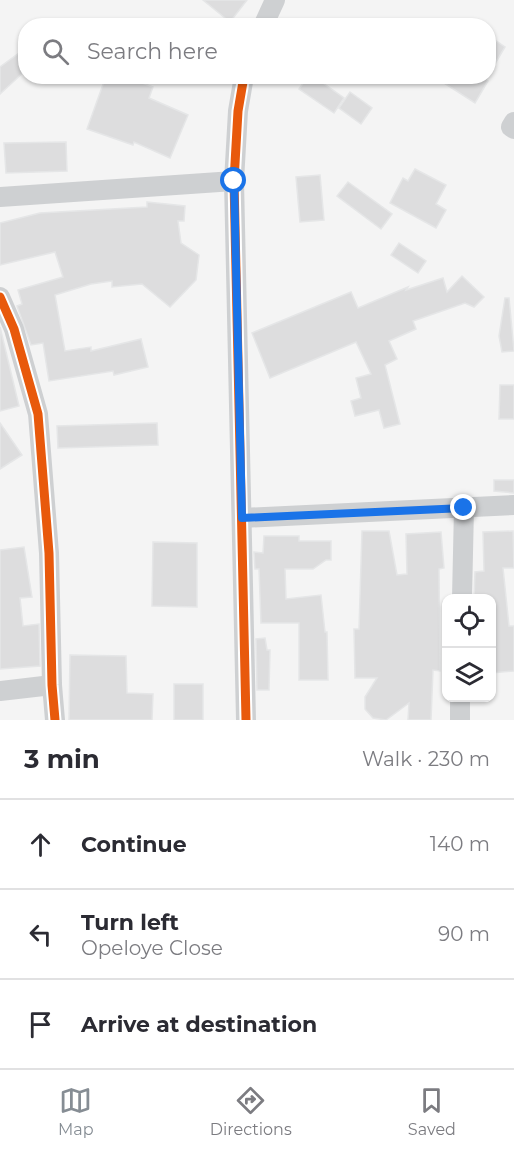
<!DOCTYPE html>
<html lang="en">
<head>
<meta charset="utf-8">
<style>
	body { margin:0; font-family:Montserrat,sans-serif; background:#f2f2f3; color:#2b2b33 }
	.controls { position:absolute; right:18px; bottom:18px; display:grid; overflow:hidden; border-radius:12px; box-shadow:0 2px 4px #0004 }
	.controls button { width:54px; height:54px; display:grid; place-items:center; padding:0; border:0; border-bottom:2px solid #e1e1e2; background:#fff; color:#2b2b33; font:30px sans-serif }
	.stop { position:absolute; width:18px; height:18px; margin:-14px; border:4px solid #1a73e8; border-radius:50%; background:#fff }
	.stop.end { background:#1a73e8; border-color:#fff; box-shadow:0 2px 6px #0008 }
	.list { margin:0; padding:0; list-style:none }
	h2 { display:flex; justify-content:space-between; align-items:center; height:78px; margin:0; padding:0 24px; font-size:26px }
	h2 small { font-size:20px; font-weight:400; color:#7c7c81 }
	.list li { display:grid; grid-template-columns:39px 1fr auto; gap:18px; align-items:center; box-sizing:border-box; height:90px; padding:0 24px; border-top:2px solid #e1e1e2 }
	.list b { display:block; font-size:22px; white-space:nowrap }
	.list p { margin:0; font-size:20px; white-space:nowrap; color:#7c7c81 }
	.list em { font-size:20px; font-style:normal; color:#7c7c81 }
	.icon { flex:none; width:33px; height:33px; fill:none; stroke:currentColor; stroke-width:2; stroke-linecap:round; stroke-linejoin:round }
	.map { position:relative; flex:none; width:514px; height:720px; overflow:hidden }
	.search { position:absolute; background:#fff; box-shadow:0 2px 4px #0004; left:18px; right:18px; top:18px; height:66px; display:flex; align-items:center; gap:15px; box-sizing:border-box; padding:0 21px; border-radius:24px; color:#7c7c81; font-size:22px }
	.sheet { height:348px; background:#fff }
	nav { display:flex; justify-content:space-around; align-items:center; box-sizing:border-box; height:84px; border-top:2px solid #e1e1e2; background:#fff; font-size:16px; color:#7c7c81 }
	nav a { display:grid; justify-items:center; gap:3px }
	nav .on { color:#868d94 }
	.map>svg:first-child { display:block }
</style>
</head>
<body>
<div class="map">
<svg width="514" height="720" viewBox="0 0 514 720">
	<rect width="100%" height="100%" fill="#f4f4f4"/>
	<g fill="#ddddde" stroke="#e5e6e7" stroke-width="1.5">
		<polygon points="203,0 247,0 230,22"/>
		<polygon points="489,36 505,47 489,74"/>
		<polygon points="26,48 26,70 0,94 0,67"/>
		<polygon points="106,76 124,76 153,87 149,98 188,115 170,158 134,142 133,145 87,129"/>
		<polygon points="308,76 313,76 344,98 334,113 299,89"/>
		<polygon points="433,76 481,76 488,81 475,103"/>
		<polygon points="350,92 372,108 361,124 339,108"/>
		<polygon points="66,142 67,171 6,173 4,143"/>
		<polygon points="415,169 446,185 436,204 446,210 436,228 390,203 403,178 408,181"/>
		<polygon points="320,175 324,220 300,222 296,177"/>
		<polygon points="348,182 392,214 381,229 337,196"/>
		<polygon points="147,202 185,206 184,221 178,221 181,243 199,255 196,280 170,307 142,284 112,287 112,281 91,284 55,295 65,351 91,347 91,351 141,339 148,367 114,375 113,371 49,381 43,343 31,345 17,306 22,304 18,290 63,277 55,252 0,265 0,223 40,213 147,207"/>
		<polygon points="399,243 426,261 418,273 391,255"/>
		<polygon points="462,276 484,297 474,307 465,303 413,321 416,329 389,341 397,359 385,365 400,424 384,428 379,410 355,416 351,401 361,398 356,378 371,374 356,342 270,378 252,333 351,292 358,308 408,287 406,290 443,278 447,292"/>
		<polygon points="505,298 509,298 514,351 502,352 499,336"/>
		<polygon points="0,327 19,406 0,411"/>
		<polygon points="500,385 514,385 514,419 499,419"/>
		<polygon points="0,423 22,455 0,469"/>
		<polygon points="157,423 158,445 58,448 57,426"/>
		<polygon points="494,480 514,480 514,493 494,491"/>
		<polygon points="362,531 389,531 397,575 407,574 406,534 441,532 444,568 439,569 440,671 433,670 431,720 408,720 409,703 386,720 373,718 365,709 365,697 377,678 355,678 354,629 359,629"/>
		<polygon points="513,531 514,568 503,568 509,626 514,626 514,671 492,673 492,598 474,598 475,572 484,571 483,532"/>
		<polygon points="264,536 299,536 299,541 331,541 331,560 326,560 313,569 285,569 286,599 321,595 325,632 327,632 328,680 299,680 299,623 261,623 259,569 255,569 254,552 263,553"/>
		<polygon points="153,542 197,543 197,607 152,606"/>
		<polygon points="24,547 32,597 20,598 23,626 39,624 40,666 0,669 0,550"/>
		<polygon points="265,638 267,650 270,650 269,690 257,690 256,639"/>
		<polygon points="70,655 126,656 127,693 153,694 152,720 69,720"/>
		<rect x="174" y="684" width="29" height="36"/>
	</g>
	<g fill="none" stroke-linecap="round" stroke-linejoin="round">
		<g stroke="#ced0d2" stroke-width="20">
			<polyline points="263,26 275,0"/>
			<polyline points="244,76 238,111 234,181 246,720"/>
			<polyline points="514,122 511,127 514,129"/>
			<polyline points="0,197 234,181"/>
			<polyline points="0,297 14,329 38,414 49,553 52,685 55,720"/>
			<polyline points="242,518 514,505"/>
			<polyline points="462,598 464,508"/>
			<polyline points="0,691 52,685"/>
			<polyline points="460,720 460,698"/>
		</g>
		<g stroke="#fff" stroke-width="13">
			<g id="cycleway">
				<polyline points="244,76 238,111 234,181 246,720"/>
				<polyline points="0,297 14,329 38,414 49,553 52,685 55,720"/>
			</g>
		</g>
		<use href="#cycleway" stroke="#e8590c" stroke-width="9"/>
	</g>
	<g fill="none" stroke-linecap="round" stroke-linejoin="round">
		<polyline stroke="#1a73e8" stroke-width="8" points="234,181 242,518 464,508"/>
	</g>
</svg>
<div class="controls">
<button><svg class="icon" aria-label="locate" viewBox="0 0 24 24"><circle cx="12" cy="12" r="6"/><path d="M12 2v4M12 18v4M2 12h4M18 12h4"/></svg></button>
<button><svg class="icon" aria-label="layers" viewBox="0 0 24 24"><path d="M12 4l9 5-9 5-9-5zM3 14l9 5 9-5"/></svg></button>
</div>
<div class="stop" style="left:234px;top:181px"></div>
<div class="stop end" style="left:464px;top:508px"></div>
<div class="search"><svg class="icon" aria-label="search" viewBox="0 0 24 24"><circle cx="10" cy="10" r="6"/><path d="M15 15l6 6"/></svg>Search here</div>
</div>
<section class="sheet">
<h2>3 min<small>Walk · 230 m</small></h2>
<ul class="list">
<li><svg class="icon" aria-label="ahead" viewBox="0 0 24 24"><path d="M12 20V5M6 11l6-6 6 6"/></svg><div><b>Continue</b></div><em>140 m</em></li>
<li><svg class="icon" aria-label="left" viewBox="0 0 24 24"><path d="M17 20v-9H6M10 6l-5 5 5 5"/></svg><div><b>Turn left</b><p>Opeloye Close</p></div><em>90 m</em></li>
<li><svg class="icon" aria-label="arrive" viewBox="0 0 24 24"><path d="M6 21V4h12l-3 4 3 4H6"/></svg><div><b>Arrive at destination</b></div></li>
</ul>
</section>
<nav>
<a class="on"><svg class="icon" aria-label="map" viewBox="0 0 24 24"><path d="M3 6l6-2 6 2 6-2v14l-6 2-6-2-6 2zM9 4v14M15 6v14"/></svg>Map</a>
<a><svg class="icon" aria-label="directions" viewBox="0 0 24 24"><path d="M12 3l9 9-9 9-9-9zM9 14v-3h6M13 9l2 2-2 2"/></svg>Directions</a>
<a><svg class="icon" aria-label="saved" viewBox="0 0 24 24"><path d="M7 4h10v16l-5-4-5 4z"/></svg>Saved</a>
</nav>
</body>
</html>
